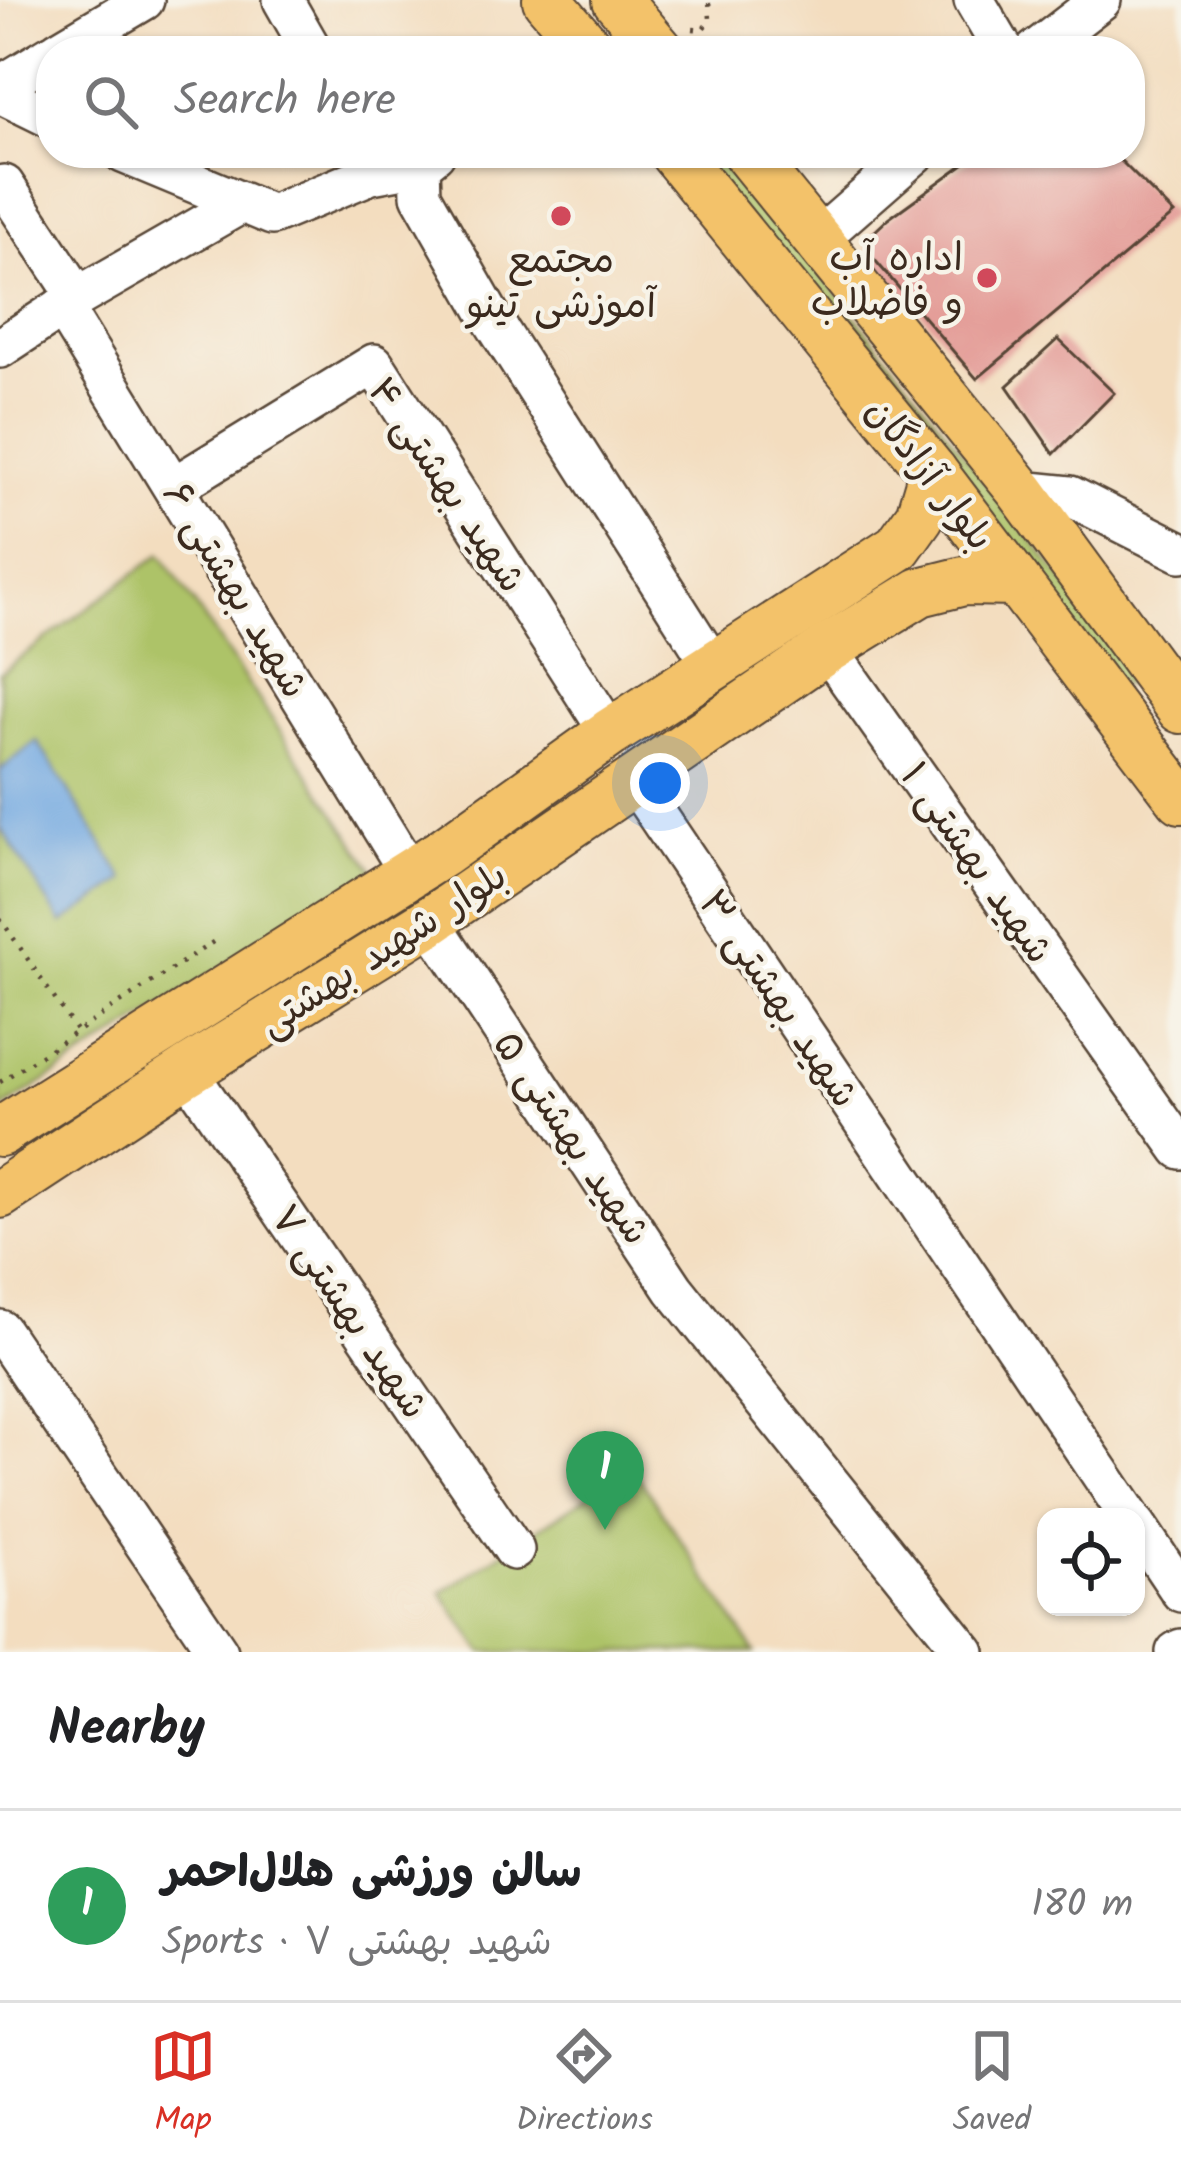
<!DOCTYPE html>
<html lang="en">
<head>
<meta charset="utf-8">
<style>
	body { margin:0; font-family:Kalam,"Playpen Sans Arabic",sans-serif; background:#f6f6f6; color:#202124 }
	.controls { position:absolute; right:36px; bottom:36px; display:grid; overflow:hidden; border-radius:24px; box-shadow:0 3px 9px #0004 }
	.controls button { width:108px; height:108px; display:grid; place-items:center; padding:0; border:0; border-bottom:3px solid #e0e0e0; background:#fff; color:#202124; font:60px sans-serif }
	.you { position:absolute; left:660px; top:783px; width:42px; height:42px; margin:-30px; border:9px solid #fff; border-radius:50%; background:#1a73e8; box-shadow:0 0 0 18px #1a73e833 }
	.badge { display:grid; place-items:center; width:78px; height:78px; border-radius:50%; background:#d93025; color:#fff; font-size:39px; font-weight:700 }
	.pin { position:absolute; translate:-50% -99px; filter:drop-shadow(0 3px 6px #0008) }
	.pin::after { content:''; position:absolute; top:63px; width:42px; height:36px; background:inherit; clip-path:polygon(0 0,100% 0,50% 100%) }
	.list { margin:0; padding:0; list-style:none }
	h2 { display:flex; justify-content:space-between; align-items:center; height:156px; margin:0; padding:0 48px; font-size:51px }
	h2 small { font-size:39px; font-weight:400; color:#757577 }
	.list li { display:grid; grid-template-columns:78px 1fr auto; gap:36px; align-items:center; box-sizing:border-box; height:192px; padding:0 48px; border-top:3px solid #e0e0e0 }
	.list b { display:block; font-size:45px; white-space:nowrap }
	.list p { margin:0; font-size:39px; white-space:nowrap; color:#757577 }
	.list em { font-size:39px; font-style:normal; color:#757577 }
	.icon { flex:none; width:66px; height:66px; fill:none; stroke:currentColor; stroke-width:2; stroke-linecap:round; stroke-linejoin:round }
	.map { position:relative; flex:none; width:1181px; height:1652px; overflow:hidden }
	.search { position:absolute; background:#fff; box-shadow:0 3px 9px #0004; left:36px; right:36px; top:36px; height:132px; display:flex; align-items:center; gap:30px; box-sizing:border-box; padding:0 42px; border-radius:48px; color:#757577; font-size:45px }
	.sheet { height:348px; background:#fff }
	nav { display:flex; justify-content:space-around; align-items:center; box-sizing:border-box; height:168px; border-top:3px solid #e0e0e0; background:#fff; font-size:33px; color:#757577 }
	nav a { display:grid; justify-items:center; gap:6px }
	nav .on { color:#d93025 }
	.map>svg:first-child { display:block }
</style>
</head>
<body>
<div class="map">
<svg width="1181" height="1652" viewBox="0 0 1181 1652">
	<rect width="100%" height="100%" fill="#f7f3e8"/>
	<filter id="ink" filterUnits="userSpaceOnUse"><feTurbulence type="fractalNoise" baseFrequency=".00833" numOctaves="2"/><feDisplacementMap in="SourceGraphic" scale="24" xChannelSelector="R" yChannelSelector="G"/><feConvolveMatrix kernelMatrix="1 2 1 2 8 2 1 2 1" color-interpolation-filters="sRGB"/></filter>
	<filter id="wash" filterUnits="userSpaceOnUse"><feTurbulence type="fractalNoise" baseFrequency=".004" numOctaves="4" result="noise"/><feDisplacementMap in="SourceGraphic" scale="48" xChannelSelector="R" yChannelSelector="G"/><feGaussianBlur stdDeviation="2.7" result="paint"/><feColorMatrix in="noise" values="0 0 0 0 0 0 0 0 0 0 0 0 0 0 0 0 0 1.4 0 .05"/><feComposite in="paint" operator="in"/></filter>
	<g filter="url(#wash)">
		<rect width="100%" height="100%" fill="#f3ddbf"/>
		<g fill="#adc368" stroke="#747643" stroke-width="3">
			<polygon points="692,153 720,153 836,292 1139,675 1122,686"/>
			<polygon points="161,554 374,871 0,1110 0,673"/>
			<polygon points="632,1467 755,1652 483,1652 441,1593"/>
		</g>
		<polygon fill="#73a9e1" stroke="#576a80" stroke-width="3" points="37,741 125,880 62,924 0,827 0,770"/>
		<g id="blocks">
			<g fill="#e49e99">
				<polygon points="979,153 1113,153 1174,214 977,379 868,252 873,233 888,219"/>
				<polygon points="1058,339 1114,393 1054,454 1007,386"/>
			</g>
		</g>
	</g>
	<g filter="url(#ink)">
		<use href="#blocks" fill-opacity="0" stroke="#574536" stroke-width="3"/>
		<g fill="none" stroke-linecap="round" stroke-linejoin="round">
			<g stroke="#574536" stroke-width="44">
				<g id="minor">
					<polyline points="283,0 311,49"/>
					<polyline points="974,0 1004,51"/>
					<polyline points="58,51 144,0"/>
					<polyline points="1035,51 1101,0"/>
					<polyline points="0,86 51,55"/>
					<polyline points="0,93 51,118"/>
					<polyline points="123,153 272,215 371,174 420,165 435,153"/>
					<polyline points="420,165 421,195 490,316 713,666"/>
					<polyline points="0,188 4,185 78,297"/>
					<polyline points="819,238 916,153"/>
					<polyline points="62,307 409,872"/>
					<polyline points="0,348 78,297 242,203"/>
					<polyline points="175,486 374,364 610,733"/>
					<polyline points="1021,491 1070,496 1181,552"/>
					<polyline points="827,649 1181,1149"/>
					<polyline points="634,781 1130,1517"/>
					<polyline points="430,921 674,1289 965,1652"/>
					<polyline points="187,1071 514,1550"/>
					<polyline points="0,1330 218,1652"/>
					<polyline points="1136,1525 1181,1592"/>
					<polyline points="1176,1652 1181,1649"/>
				</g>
			</g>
			<g stroke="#574536" stroke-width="52">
				<g id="major">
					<polyline points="547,0 591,51"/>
					<polyline points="617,0 660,51"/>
					<polyline points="674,153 933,472 1181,799"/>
					<polyline points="747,153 1021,491 1181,709"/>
					<polyline points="0,1132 442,853 610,733 898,547 920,516 933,472"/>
					<polyline points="0,1194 187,1071 430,921 827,649 920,592 964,581 1016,582"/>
				</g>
			</g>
			<g stroke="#574536" stroke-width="4.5" stroke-dasharray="3 9" stroke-linecap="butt">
				<polyline points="693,29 702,30 710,20 709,0"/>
				<polyline points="0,918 77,1032"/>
				<polyline points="0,1082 216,940"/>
			</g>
			<use href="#minor" stroke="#fff" stroke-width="39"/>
			<use href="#major" stroke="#f3c26a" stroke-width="48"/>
		</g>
	</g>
	<g fill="#d1495b" stroke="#f7f3e8" stroke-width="4.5">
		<circle cx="561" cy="216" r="12"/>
		<circle cx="987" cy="278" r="12"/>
	</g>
	<g text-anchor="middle" stroke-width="9" stroke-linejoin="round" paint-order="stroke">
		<g font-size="39" fill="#3b2a1e" stroke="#f7f3e8" text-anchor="end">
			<text x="963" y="270">اداره آب<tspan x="963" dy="45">و فاضلاب</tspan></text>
			<text x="561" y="272" text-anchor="middle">مجتمع<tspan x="561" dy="45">آموزشی تینو</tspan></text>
		</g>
		<g font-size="39" fill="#3b2a1e" stroke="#f7f3e8">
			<text transform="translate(931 473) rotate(52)" y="14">بلوار آزادگان</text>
			<text transform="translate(448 484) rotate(56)" y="14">شهید بهشتی ۴</text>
			<text transform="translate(237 589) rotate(59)" y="14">شهید بهشتی ۶</text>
			<text transform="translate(978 862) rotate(55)" y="14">شهید بهشتی ۱</text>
			<text transform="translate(382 948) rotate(-33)" y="14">بلوار شهید بهشتی</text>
			<text transform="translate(780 998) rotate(56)" y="14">شهید بهشتی ۳</text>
			<text transform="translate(573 1137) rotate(56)" y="14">شهید بهشتی ۵</text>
			<text transform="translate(351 1311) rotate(56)" y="14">شهید بهشتی ۷</text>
		</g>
	</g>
</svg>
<div class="controls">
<button><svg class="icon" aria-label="locate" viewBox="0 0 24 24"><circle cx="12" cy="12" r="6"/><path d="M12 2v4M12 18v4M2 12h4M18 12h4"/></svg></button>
</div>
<div class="you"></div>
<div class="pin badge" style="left:605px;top:1530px;background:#2e9e5b">1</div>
<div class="search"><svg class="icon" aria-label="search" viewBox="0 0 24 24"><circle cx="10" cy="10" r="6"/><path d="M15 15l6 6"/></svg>Search here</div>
</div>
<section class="sheet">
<h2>Nearby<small></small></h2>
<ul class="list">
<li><span class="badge" style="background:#2e9e5b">1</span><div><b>سالن ورزشی هلال‌احمر</b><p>Sports · شهید بهشتی ۷</p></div><em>180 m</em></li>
</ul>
</section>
<nav>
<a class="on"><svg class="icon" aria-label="map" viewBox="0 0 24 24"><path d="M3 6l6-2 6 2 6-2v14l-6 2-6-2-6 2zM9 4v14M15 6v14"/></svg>Map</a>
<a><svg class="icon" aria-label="directions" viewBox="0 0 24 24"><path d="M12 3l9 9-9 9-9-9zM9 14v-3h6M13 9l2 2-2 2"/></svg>Directions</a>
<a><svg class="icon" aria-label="saved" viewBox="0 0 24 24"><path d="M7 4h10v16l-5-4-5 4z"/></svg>Saved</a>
</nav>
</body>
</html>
